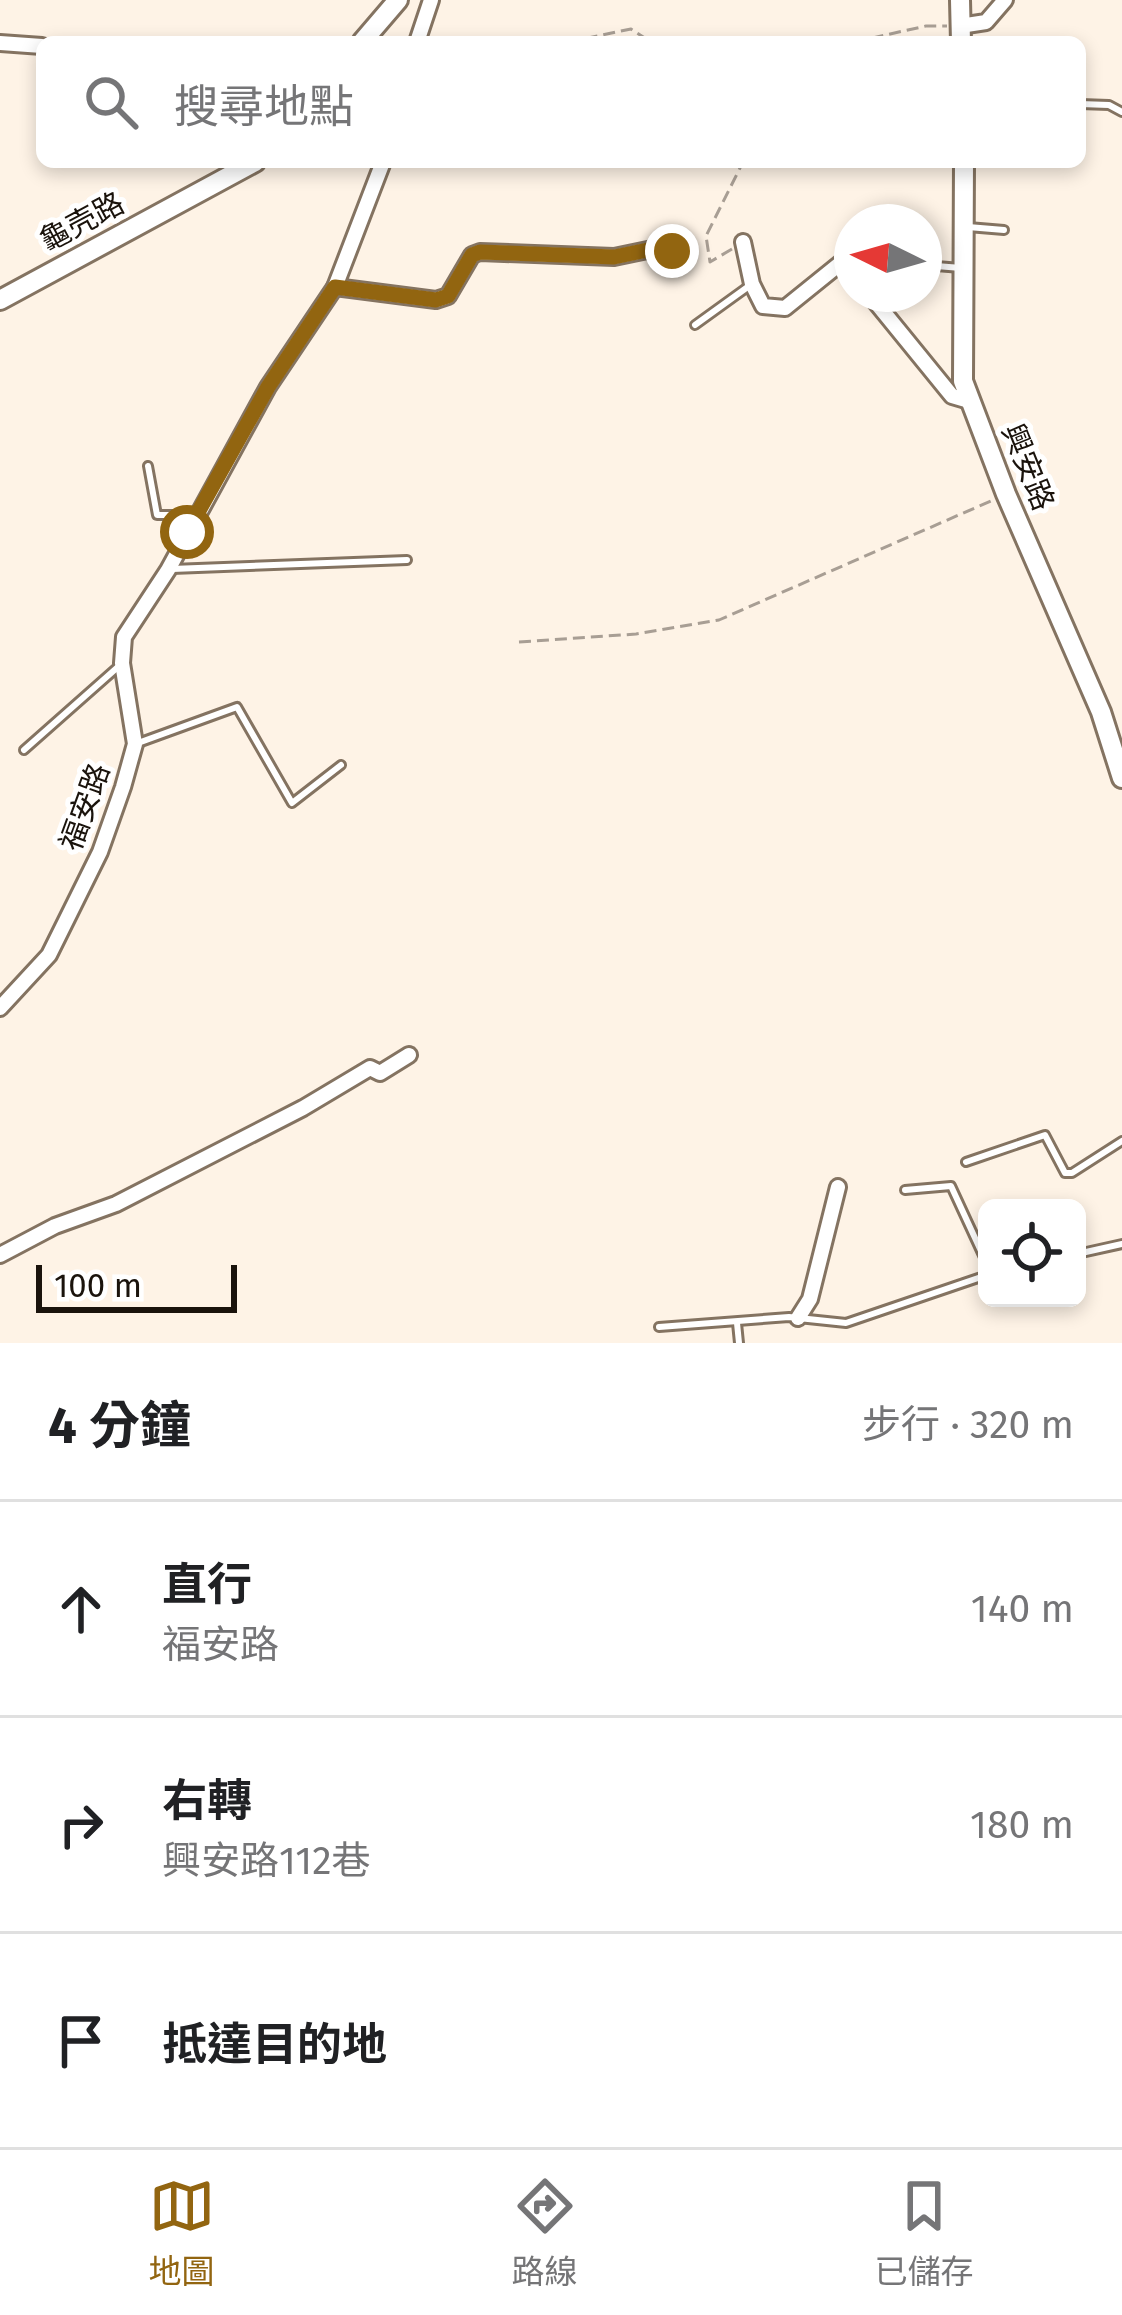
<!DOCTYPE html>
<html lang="zh-TW">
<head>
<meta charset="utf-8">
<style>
	body { margin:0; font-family:"Fira Sans","Noto Sans TC",sans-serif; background:#f6f6f6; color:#202124 }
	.controls { position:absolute; right:36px; bottom:36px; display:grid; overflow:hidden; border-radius:18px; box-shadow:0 6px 18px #0003 }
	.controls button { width:108px; height:108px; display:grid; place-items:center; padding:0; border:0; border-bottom:3px solid #e0e0e0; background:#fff; color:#202124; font:60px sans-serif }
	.compass { position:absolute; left:834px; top:204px; width:108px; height:108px; border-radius:50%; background:#fff; box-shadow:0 6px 18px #0003; rotate:275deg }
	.scale { position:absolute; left:36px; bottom:30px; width:201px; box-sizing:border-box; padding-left:12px; border:6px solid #1a130c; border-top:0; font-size:33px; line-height:42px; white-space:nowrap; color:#1a130c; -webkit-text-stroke:9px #fff; paint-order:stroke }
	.stop { position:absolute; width:36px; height:36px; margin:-27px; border:9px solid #926510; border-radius:50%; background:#fff }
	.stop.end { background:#926510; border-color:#fff; box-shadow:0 3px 12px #0008 }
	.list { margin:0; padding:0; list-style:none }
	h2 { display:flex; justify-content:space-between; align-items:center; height:156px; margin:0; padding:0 48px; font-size:51px }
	h2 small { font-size:39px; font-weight:400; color:#757577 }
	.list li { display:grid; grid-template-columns:78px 1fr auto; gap:36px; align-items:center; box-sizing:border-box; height:216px; padding:0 48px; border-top:3px solid #e0e0e0 }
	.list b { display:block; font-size:45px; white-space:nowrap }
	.list p { margin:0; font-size:39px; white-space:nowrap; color:#757577 }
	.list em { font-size:39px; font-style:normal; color:#757577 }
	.icon { flex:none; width:66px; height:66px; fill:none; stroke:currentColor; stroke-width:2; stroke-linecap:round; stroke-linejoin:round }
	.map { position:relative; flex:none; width:1122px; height:1343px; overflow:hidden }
	.search { position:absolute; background:#fff; box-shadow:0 6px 18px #0003; left:36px; right:36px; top:36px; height:132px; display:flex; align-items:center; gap:30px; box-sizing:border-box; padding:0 42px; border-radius:18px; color:#757577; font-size:45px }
	.sheet { height:804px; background:#fff }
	nav { display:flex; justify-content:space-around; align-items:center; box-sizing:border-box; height:168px; border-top:3px solid #e0e0e0; background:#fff; font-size:33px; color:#757577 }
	nav a { display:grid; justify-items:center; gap:6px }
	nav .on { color:#926510 }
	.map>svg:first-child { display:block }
</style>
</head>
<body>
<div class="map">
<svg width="1122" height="1343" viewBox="0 0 1122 1343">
	<rect width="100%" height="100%" fill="#fef3e6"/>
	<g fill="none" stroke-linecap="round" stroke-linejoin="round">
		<g stroke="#847361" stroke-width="12">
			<g id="lane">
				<polyline points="1080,104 1109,105 1122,112"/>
				<polyline points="968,227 1004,230"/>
				<polyline points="924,265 961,268"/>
				<polyline points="695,325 749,286"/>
				<polyline points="148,466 157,515 193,515"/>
				<polyline points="172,569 407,560"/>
				<polyline points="138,743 237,707 292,803 341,765"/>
				<polyline points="24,750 119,666"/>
				<polyline points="966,1162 1045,1135 1065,1173 1072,1173 1122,1141"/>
				<polyline points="905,1190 951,1186 987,1264"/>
				<polyline points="1077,1254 1122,1244"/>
				<polyline points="737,1323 739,1343"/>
				<polyline points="659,1327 789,1317 846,1323 987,1275"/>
			</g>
		</g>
		<g stroke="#847361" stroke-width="20">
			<g id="street">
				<polyline points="960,26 986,22 1005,0"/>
				<polyline points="417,42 431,0"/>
				<polyline points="0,43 42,46"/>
				<polyline points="743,242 752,284 763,306 785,308 842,262 852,275"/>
				<polyline points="335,287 436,300 448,296 472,255 480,252 614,257 662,247 672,252"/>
				<polyline points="869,294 952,396 969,401"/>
				<polyline points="0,1008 49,955 100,852 123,787 135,744 122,663 124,637 168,570 268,387 335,287 383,162"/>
				<polyline points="0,1255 55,1226 116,1204 303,1108 370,1068 380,1073 409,1055"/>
				<polyline points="798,1318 810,1299 838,1187"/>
			</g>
		</g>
		<g stroke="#847361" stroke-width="24">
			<g id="secondary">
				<polyline points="960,0 961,42"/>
				<polyline points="362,42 398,0"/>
				<polyline points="964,162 963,381 1006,494 1101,712 1122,778"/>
				<polyline points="0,300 255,162"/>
			</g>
		</g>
		<g stroke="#a89e94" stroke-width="3" stroke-dasharray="12 6" stroke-linecap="butt">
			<polyline points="568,42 631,29 651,42"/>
			<polyline points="854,42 926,26 947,26"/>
			<polyline points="732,249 710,262 706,236 743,162"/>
			<polyline points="519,642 636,634 719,620 993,500"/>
		</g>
		<use href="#lane" stroke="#fff" stroke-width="6"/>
		<use href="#street" stroke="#fff" stroke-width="14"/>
		<use href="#secondary" stroke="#fff" stroke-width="18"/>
	</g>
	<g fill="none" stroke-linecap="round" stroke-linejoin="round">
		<polyline stroke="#926510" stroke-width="15" points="187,532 268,387 335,287 436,300 448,296 472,255 480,252 614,257 662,247 672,251"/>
	</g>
	<g text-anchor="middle" stroke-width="10" stroke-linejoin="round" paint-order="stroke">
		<g font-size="30" fill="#1a130c" stroke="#fff">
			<text transform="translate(82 222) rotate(-28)" y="10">龜壳路</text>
			<text transform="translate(1028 467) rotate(68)" y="10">興安路</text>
			<text transform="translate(85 807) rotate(-70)" y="10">福安路</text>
		</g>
	</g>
</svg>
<div class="controls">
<button><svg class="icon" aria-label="locate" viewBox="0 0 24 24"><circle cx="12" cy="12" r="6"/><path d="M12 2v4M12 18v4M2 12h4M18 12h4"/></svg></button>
</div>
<svg class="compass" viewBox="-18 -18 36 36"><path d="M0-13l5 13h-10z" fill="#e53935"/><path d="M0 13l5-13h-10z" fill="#757577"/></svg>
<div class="scale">100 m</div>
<div class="stop" style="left:187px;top:532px"></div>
<div class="stop end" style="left:672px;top:251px"></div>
<div class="search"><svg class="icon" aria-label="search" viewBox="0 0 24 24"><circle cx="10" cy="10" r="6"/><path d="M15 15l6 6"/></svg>搜尋地點</div>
</div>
<section class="sheet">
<h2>4 分鐘<small>步行 · 320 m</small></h2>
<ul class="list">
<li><svg class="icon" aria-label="ahead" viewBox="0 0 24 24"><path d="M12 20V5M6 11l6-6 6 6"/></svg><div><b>直行</b><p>福安路</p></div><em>140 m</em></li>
<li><svg class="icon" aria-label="right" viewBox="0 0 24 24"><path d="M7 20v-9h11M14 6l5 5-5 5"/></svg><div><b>右轉</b><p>興安路112巷</p></div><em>180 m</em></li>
<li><svg class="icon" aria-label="arrive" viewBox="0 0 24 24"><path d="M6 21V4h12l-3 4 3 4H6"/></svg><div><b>抵達目的地</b></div></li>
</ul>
</section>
<nav>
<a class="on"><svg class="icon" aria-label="map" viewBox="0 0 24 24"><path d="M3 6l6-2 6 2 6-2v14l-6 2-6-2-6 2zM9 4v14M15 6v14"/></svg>地圖</a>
<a><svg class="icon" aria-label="directions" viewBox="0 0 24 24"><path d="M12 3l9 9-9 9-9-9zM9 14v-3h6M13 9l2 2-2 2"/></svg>路線</a>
<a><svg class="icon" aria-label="saved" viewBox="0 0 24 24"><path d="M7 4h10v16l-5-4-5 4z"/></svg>已儲存</a>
</nav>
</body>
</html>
